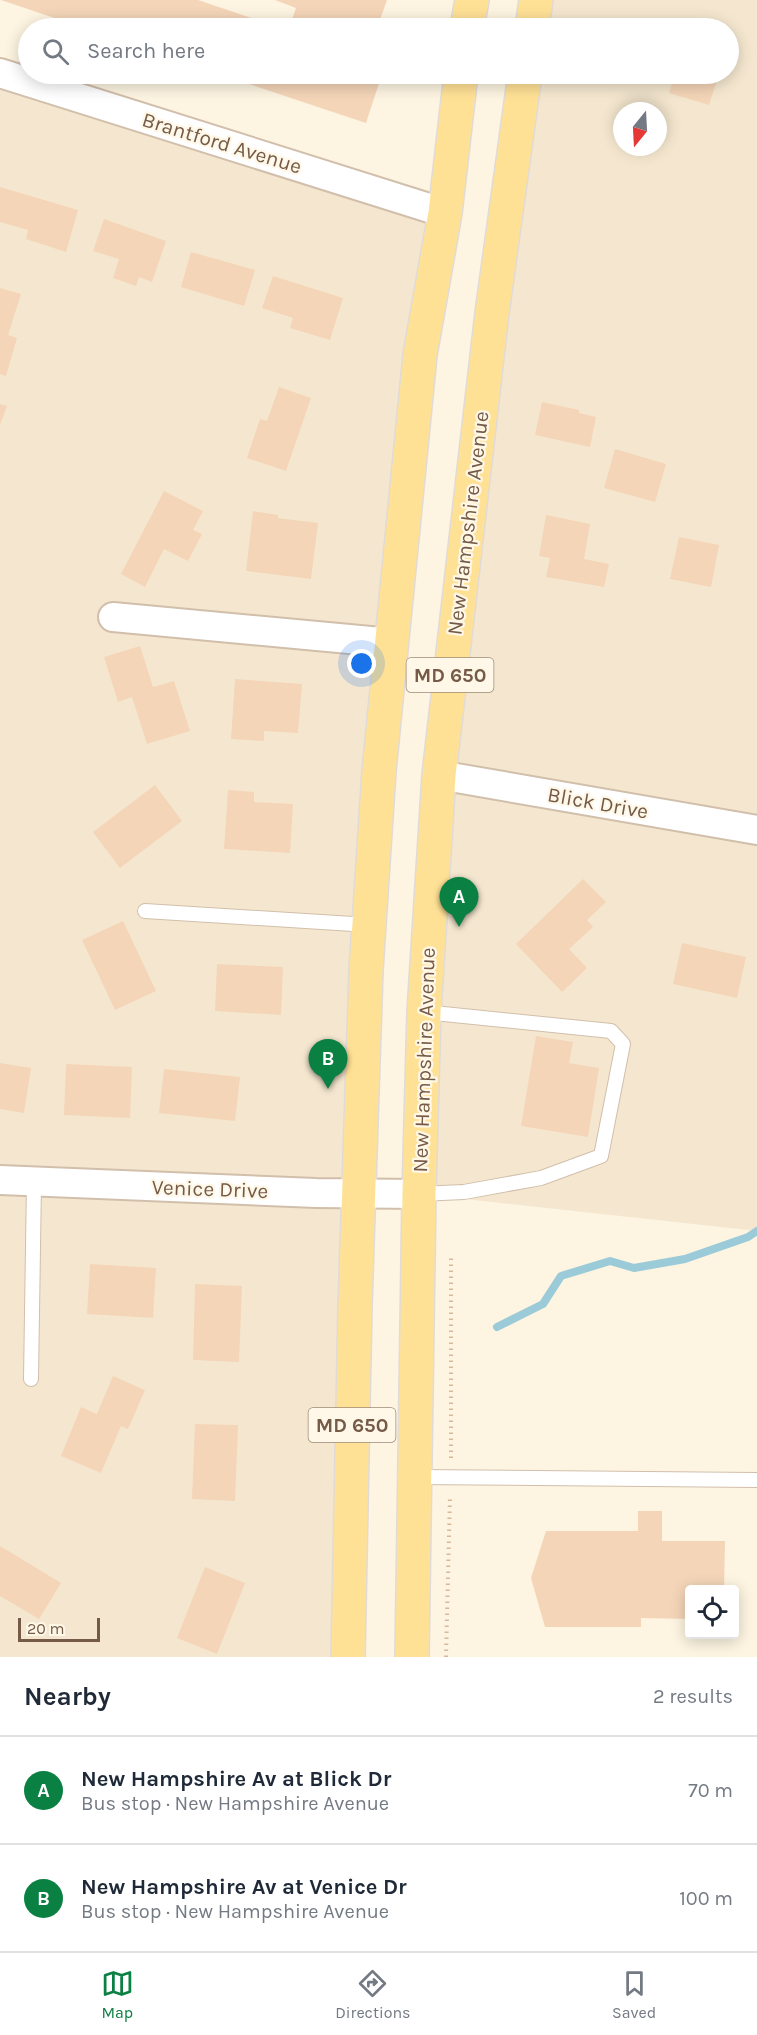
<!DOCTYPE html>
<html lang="en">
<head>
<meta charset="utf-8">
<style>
	body { margin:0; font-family:Karla,sans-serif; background:#f6f6f7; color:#1f2937 }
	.controls { position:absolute; right:18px; bottom:18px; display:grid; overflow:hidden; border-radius:6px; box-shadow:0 3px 15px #0003 }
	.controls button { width:54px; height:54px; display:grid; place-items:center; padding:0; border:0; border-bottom:2px solid #e0e1e3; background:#fff; color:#1f2937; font:30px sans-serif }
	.compass { position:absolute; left:613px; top:102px; width:54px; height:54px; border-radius:50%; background:#fff; box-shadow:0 3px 15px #0003; rotate:198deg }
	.scale { position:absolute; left:18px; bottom:15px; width:82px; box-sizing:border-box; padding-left:6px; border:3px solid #755b47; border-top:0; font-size:16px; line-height:21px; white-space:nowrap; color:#755b47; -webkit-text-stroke:4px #fff8e8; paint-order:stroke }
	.you { position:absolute; left:362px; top:664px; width:21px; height:21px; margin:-15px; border:4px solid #fff; border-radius:50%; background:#1a73e8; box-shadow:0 0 0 9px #1a73e833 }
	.badge { display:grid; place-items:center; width:39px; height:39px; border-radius:50%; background:#0b8043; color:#fff; font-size:20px; font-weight:700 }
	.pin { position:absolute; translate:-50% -50px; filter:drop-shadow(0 2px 3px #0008) }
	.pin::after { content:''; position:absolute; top:32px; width:21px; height:18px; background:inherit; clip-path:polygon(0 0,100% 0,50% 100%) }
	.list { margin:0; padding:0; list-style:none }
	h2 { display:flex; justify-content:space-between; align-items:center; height:78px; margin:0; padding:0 24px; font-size:26px }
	h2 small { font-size:20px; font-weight:400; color:#747a83 }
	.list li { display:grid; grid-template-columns:39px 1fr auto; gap:18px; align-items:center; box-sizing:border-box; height:108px; padding:0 24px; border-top:2px solid #e0e1e3 }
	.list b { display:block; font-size:22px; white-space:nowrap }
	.list p { margin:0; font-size:20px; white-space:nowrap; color:#747a83 }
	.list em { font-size:20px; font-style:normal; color:#747a83 }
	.icon { flex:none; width:33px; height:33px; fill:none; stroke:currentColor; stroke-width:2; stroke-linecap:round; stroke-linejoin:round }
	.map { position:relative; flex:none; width:757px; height:1657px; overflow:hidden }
	.search { position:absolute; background:#fff; box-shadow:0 3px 15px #0003; left:18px; right:18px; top:18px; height:66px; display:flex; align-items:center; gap:15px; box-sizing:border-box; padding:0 21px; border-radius:33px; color:#747a83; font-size:22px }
	.sheet { height:294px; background:#fff }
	nav { display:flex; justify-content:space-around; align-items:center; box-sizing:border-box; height:84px; border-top:2px solid #e0e1e3; background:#fff; font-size:16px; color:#747a83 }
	nav a { display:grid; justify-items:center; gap:3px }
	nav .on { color:#0b8043 }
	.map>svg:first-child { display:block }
</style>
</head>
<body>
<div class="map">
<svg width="757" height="1657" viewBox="0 0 757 1657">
	<rect width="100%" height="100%" fill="#fdf5e1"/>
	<g fill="#f5e7cf" fill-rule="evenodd">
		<path d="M536,0H757V1231L419,1194L425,980L525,74H728V28H532ZM622,111H658V147H622Z"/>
		<polygon points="0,73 445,213 379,771 348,1657 0,1657"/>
	</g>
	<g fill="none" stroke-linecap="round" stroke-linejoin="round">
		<polyline stroke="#9bcad9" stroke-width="8" points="497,1327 543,1304 561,1276 610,1261 634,1268 685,1259 748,1237 757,1231"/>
	</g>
	<g fill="#f4d5b8">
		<polygon points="1,0 198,0 281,28 84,28"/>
		<polygon points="275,0 387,0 377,28 289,28 296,8"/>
		<polygon points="219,74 382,74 366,123"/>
		<polygon points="675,74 719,74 709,105 669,93"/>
		<polygon points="0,187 78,210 66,252 26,239 28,230 0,222"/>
		<polygon points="104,219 166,241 152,282 139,277 136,286 113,278 119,259 93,251"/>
		<polygon points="191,252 255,270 244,306 181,287"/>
		<polygon points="273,276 343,298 330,340 290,328 293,318 262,308"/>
		<polygon points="0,288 21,294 8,335 17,338 6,376 0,374"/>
		<polygon points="279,387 311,398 286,471 247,458 260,419 267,421"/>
		<polygon points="542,402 579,410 579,413 596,417 590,447 535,435"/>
		<polygon points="0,404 7,406 0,425"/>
		<polygon points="615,449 666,464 655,502 604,488"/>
		<polygon points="164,491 203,511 193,530 202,534 188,561 164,549 145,587 121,574"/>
		<polygon points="253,511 278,515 278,518 318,523 311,579 246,571"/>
		<polygon points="546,515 590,524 584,559 609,564 604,587 546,577 550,558 539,556"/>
		<polygon points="679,537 719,545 711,587 670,579"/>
		<polygon points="140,646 153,687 174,681 190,731 147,744 132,697 118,702 104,657"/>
		<polygon points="235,679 302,684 298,733 264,731 264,741 231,739"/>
		<polygon points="155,785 182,821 120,868 93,832"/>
		<polygon points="228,790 254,792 254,802 293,804 290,853 224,849"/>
		<polygon points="583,879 606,902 587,920 593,927 569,949 587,968 562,992 516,944"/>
		<polygon points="123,921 156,991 115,1010 82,940"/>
		<polygon points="682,943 746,957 737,998 673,984"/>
		<polygon points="217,964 283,967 281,1015 215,1011"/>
		<polygon points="536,1036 573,1042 569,1063 599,1068 588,1137 521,1126"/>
		<polygon points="0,1063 31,1068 24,1113 0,1109"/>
		<polygon points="66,1064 132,1067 130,1118 64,1115"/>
		<polygon points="164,1069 240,1077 235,1121 159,1113"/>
		<polygon points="90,1264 156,1268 153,1318 87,1314"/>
		<polygon points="195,1284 242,1286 239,1362 193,1360"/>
		<polygon points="113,1376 145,1390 128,1429 121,1426 101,1473 61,1456 81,1407 97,1414"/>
		<polygon points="195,1424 238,1425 235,1501 192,1499"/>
		<polygon points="638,1511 662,1511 662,1541 725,1541 724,1590 690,1590 690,1619 641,1618 641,1627 545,1627 531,1578 546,1531 638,1531"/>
		<polygon points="0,1546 61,1583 39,1619 0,1596"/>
		<polygon points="205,1567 245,1583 217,1654 177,1638"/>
	</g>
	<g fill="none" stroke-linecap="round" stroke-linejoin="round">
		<g stroke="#d1bfab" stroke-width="16">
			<g id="lane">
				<polyline points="145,911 369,925"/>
				<polyline points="419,1194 464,1192 541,1178 601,1156 623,1044 611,1031 424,1012"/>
				<polyline points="31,1379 34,1182"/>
				<polyline points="415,1477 757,1480"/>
			</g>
		</g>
		<g stroke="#d1bfab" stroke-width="32">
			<g id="street">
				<polyline points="0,73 445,213"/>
				<polyline points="113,617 392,643"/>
				<polyline points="439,775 757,830"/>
				<polyline points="0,1180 316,1193 419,1194"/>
			</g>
		</g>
		<g stroke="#e1dbd7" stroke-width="36">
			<g id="primary">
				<polyline points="467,28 472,0"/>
				<polyline points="532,28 536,0"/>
				<polyline points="348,1657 355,1306 366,970 379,771 420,355 445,213 461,74"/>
				<polyline points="412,1657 419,1194 424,1012 439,775 492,313 525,74"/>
			</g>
		</g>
		<g stroke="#d8b89b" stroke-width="4" stroke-dasharray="1.5 4.5" stroke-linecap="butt">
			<polyline points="451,1458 451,1254"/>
			<polyline points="446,1657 450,1496"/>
		</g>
		<use href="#lane" stroke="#fff" stroke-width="14"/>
		<use href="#street" stroke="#fff" stroke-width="28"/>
		<use href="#primary" stroke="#ffe196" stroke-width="33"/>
	</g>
	<g text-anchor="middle" stroke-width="4.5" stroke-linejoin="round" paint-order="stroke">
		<g fill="#fff8e8" stroke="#9e8a77" stroke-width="1.5">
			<rect x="406.5" y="658" width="87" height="34" rx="4.5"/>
			<rect x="308.5" y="1408" width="87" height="34" rx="4.5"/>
		</g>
		<g font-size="20" font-weight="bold" fill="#755b47">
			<text x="450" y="682">MD 650</text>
			<text x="352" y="1432">MD 650</text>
		</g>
		<g font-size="21" fill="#755b47" stroke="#fff8e8">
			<text transform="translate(222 143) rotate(17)" y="7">Brantford Avenue</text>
			<text transform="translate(468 523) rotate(-83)" y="7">New Hampshire Avenue</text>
			<text transform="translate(598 803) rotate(10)" y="7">Blick Drive</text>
			<text transform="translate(424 1060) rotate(-88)" y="7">New Hampshire Avenue</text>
			<text transform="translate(210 1189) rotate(2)" y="7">Venice Drive</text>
		</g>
	</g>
</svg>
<div class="controls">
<button><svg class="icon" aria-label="locate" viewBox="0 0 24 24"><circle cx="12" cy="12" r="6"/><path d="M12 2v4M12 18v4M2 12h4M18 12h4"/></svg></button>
</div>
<svg class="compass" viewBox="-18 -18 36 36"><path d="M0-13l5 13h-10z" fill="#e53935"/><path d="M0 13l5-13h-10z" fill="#747a83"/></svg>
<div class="scale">20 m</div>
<div class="you"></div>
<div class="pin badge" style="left:459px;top:927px">A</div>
<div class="pin badge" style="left:328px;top:1089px">B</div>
<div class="search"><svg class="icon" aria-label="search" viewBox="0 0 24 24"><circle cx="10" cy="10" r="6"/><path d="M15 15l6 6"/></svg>Search here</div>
</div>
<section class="sheet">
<h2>Nearby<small>2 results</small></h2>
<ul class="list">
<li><span class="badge">A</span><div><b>New Hampshire Av at Blick Dr</b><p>Bus stop · New Hampshire Avenue</p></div><em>70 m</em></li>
<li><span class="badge">B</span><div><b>New Hampshire Av at Venice Dr</b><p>Bus stop · New Hampshire Avenue</p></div><em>100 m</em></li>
</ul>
</section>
<nav>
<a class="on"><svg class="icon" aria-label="map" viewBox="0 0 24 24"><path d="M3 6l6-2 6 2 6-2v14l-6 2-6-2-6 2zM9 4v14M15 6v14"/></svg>Map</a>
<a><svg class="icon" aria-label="directions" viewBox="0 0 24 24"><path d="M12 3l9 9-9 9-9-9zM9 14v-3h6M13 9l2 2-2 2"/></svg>Directions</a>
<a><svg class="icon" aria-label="saved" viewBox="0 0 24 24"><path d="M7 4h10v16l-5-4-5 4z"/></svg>Saved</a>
</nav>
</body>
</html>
